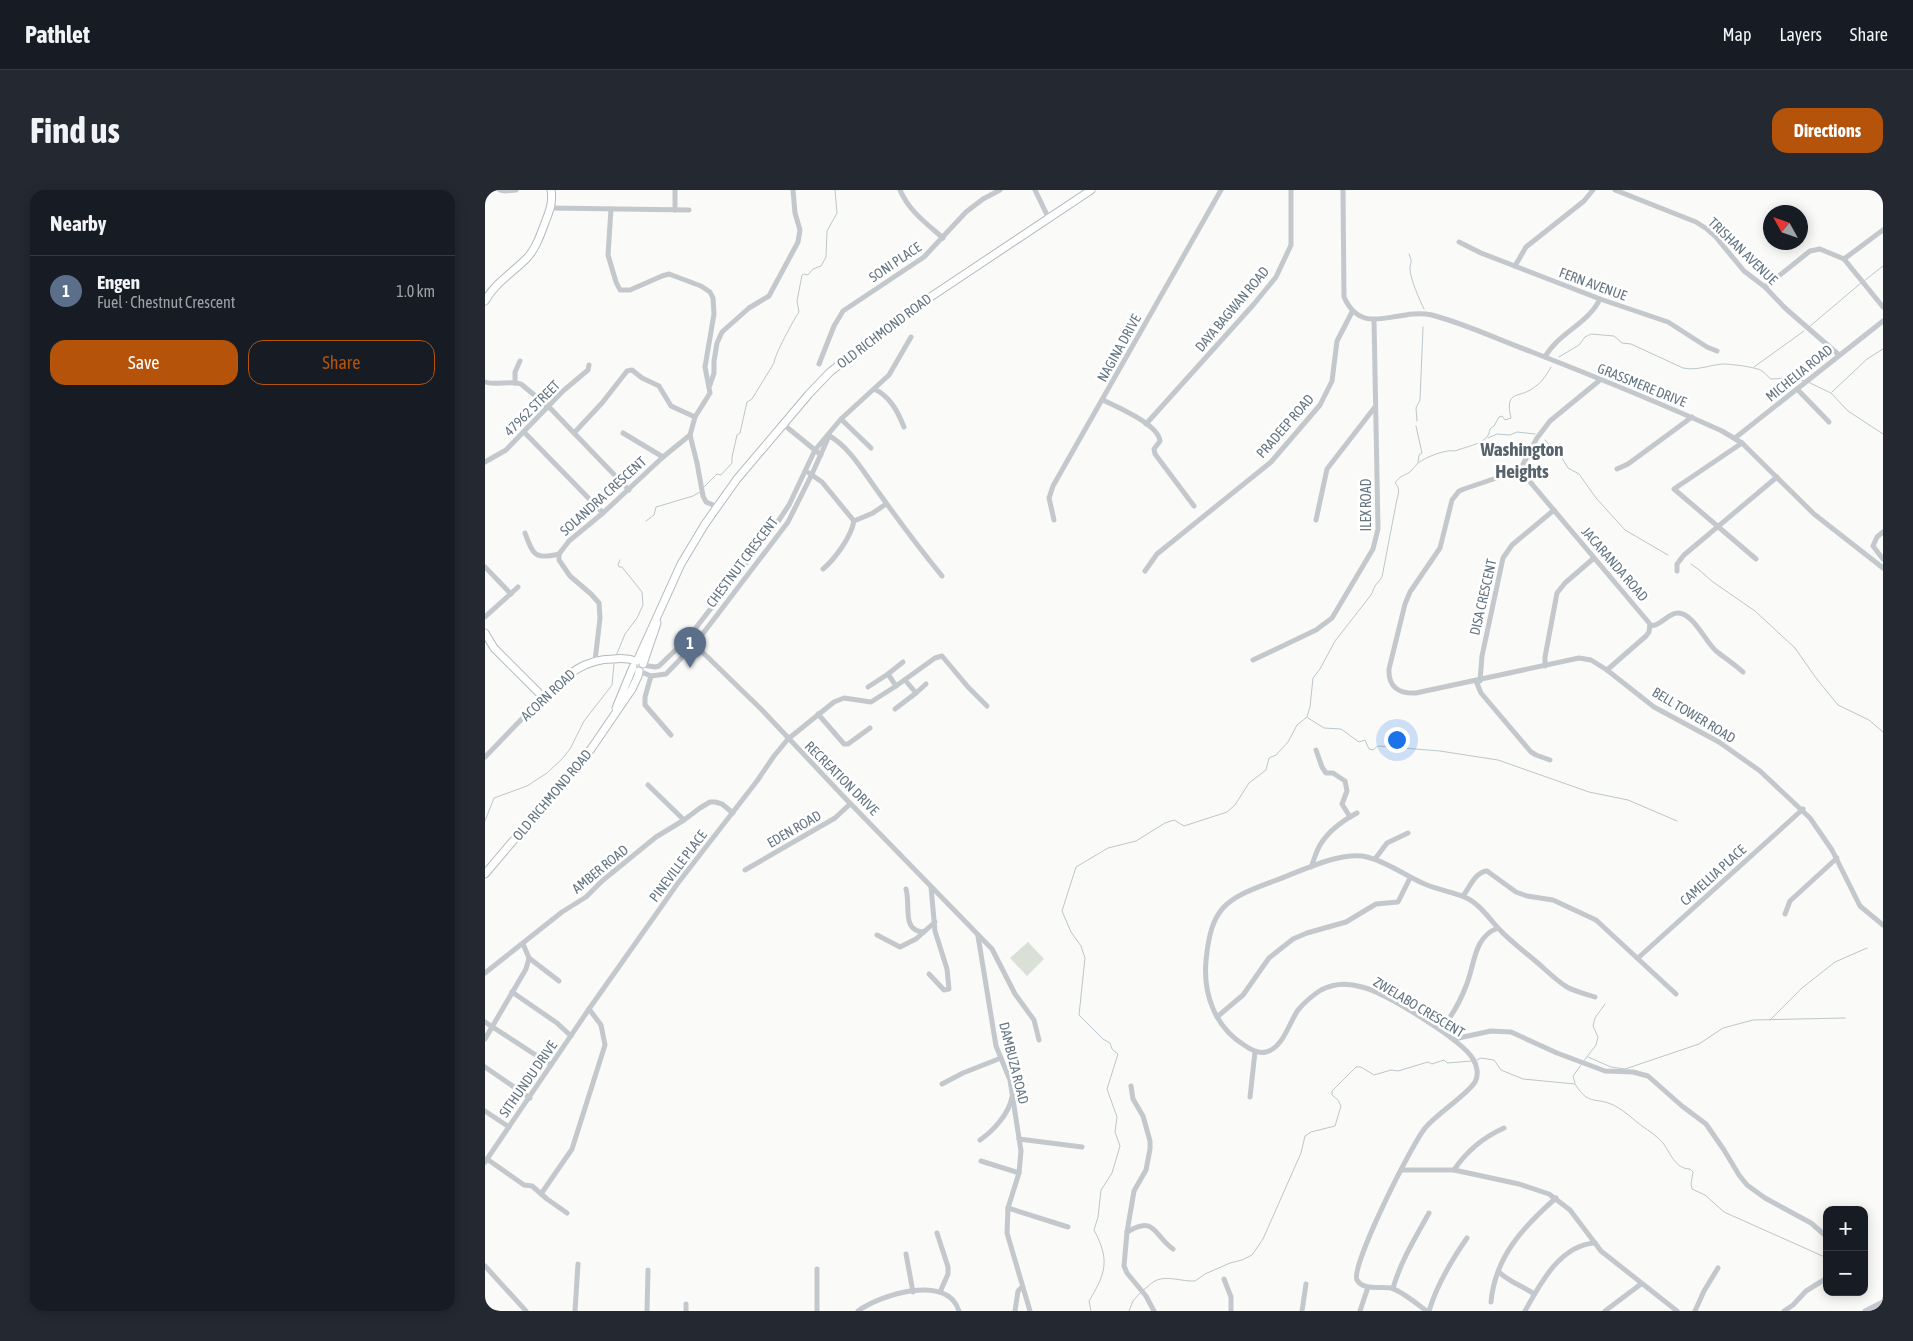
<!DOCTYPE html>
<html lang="en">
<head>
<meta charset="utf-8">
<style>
	body { margin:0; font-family:"Asap Condensed",sans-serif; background:#242831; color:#f1f3f6 }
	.controls { position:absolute; right:15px; bottom:15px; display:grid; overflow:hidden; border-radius:10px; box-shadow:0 2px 12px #0003 }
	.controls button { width:45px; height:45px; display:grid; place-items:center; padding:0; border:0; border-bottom:1px solid #363941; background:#171b24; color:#f1f3f6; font:25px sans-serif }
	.compass { position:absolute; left:1278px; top:15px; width:45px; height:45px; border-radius:50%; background:#171b24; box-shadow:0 2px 12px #0003; rotate:310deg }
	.you { position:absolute; left:911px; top:549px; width:18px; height:18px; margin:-12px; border:4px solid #fff; border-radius:50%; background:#1a73e8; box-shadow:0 0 0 8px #1a73e833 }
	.badge { display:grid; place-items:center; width:32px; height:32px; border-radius:50%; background:#b45309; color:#fff; font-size:16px; font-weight:700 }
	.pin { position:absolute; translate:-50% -41px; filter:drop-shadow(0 1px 2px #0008) }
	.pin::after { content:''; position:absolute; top:26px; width:18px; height:15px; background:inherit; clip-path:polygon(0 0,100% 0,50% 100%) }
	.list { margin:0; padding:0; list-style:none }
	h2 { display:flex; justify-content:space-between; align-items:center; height:65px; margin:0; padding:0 20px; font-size:21px }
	h2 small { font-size:16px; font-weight:400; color:#9ea1a6 }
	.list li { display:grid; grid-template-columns:32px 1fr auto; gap:15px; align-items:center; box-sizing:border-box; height:70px; padding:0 20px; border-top:1px solid #363941 }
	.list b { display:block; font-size:19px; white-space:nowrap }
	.list p { margin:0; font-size:16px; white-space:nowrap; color:#9ea1a6 }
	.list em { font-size:16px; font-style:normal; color:#9ea1a6 }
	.actions { display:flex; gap:10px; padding:15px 20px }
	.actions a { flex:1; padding:11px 0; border:1px solid #b45309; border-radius:15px; text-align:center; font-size:18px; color:#b45309 }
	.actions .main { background:#b45309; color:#fff }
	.map { position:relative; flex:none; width:1398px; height:1121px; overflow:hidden; border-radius:15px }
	header { display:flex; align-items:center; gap:30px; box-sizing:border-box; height:70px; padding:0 25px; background:#171b24; border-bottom:1px solid #363941 }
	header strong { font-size:24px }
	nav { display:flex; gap:28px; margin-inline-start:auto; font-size:18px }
	.intro { display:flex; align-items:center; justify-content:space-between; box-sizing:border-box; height:120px; padding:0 30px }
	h1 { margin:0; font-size:35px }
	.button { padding:12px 22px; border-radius:15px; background:#b45309; color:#fff; font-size:18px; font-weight:700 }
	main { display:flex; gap:30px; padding:0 30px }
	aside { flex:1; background:#171b24; border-radius:15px; box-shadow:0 2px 12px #0003 }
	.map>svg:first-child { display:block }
</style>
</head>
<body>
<header>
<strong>Pathlet</strong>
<nav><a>Map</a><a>Layers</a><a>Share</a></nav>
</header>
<div class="intro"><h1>Find us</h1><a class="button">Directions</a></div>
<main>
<aside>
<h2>Nearby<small></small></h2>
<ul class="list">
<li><span class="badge" style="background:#5c6f8a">1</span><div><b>Engen</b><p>Fuel · Chestnut Crescent</p></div><em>1.0 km</em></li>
</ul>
<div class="actions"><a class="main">Save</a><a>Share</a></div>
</aside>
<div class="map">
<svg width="1398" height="1121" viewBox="0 0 1398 1121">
	<rect width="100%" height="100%" fill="#fafaf8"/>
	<polygon fill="#dadfd7" points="543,752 559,769 542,786 525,768"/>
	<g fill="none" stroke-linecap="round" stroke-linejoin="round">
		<g stroke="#bbc7cb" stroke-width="1">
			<path d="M924,64C928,73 925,72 925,79C925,88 935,111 939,119"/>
			<polyline points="1379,91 1398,76"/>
			<polyline points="1324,137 1376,93"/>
			<path d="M1074,167L1094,155L1100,147L1106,144L1129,146L1137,153L1146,154L1198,178C1212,181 1224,175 1238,174C1245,174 1272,177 1277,181C1280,183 1283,187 1286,189L1310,188L1319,191"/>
			<polyline points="1269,177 1319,141"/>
			<polyline points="1323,192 1346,203 1363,221 1398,244"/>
			<polyline points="1347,202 1382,169 1398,159"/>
			<polyline points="932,231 931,218 935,210 938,137"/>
			<polyline points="931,236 937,263 934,265 933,272"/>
			<polyline points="1003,248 1012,244 1025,245 1032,242 1050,244"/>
			<polyline points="1060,250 1075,265 1083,278 1094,284 1111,308 1140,340 1183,365"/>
			<path d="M219,297L232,284L236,285L247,273V267L252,245L255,243L262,212L267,209L289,173C289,166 309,129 314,122L312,111L317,85L319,84L323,85L328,79L336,76L341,67L342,41L352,23L350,0"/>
			<polyline points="161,331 169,325 171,317 208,306 215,302"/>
			<polyline points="1206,374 1213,379 1228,392 1270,421 1310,458 1331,488 1353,515 1384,530 1398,542"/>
			<polyline points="131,466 140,444 152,428 158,415 157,402 137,377 134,377 133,375 135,370"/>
			<polyline points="823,528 839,538 856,539 874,552 880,550 884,559 888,560 893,556 955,561 1013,570 1104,602 1143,610 1192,631"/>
			<polyline points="0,631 9,608 42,596 62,583 77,569 85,559 99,531 127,495 129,474"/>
			<polyline points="1285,830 1317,798 1350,772 1382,758"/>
			<polyline points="1103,867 1126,877 1140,879 1214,854 1238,838 1268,830 1360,828"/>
			<path d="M992,870L996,868L1009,870L1016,880L1038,889L1090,894C1105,918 1111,905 1132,917C1141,922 1149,930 1157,936C1164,941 1172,946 1178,953C1185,962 1190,979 1205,979L1208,982L1206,994L1207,999L1220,1005L1239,1022L1342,1068"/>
			<polyline points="1098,872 1111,855 1113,847 1108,836 1110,828 1120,814"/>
			<polyline points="1090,893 1088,886 1096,875"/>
			<path d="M658,1100C662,1098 665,1094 668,1092C680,1084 697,1092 710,1091L720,1084L745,1073L757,1070L767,1065L778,1049L816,963L820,946L826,942L850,936L856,916L853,910L847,905V901L871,877H876L889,885L906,880L913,881L943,872L947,874L959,870L962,873L987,871"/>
			<path d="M606,1121L604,1111C621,1083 625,1070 609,1040L613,1027L616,1000L627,983L635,956L630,942L632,927L622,899L633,864L627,859L625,853L618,849L594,825L600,768L596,756L586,742L577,721L591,677L623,658L651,651L680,633L689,630L699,636L742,622L750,615L764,593L781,580L784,568L791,565L803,552L812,535L822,527L825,517L828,488L835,479L850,451L886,405L890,396L897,387L912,309C914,302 915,298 910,293C917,284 917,287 925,282C928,279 930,276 933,273C941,267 961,259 970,261C982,256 1004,254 1005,239L1009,236L1014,227L1017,226L1020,230L1026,228C1019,198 1035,210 1051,196C1057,192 1062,184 1066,177"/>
			<polyline points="644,1121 648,1111 655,1103"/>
		</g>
		<g stroke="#b3babf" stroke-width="9">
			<g id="secondary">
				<path d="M0,111C10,93 27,83 41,69C51,59 56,43 61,30C65,20 68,11 66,0"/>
				<path d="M0,443L9,458L58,507C79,488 97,469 128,469C136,468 143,468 151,471"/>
				<polyline points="152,471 196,374 220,334 252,289 324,204 345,182 408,132 606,0"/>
				<polyline points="158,474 172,433"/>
				<polyline points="131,518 148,477"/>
				<polyline points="0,684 106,559 147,499 153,486 154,481"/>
			</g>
		</g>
		<g stroke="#c3c8cc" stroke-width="5">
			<polyline points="15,0 20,1 31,0"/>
			<polyline points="190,0 190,20"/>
			<path d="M415,0C424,21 441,33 458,48"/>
			<polyline points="550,0 564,29"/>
			<path d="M858,0L859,107C878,149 912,117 947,125C981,134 1014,150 1047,162C1111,187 1175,213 1237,241L1257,253L1329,324L1398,378"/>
			<polyline points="1130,0 1211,32 1222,39 1230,46 1259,81 1280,97 1300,118 1354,165"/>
			<polyline points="65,18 204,20"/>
			<polyline points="126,19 123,65 131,92 135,100 145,100 177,86 184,84 216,96 225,102 228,108 229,124 220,177 225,203 210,227 205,245 212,273 218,306 221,312 233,317"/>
			<polyline points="974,52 996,63 1115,109 1183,132 1222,157 1232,161"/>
			<polyline points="1359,69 1398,40"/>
			<polyline points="1030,76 1041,57 1099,11 1108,0"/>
			<polyline points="1280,97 1325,61 1335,59 1359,69 1398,117"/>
			<path d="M1060,167C1073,143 1103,134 1115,109"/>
			<polyline points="334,174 349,136 358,121 439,67 481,22 498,9 515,0"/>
			<path d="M1115,190L1065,231L1052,248L1035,280L979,299L974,301L967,310L955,358L925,402L920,414L904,479C903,497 914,504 931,503L1094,468L1106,470L1122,480L1169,517L1234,552L1275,581L1325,628L1347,660L1375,716L1398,735"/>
			<path d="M0,192C12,196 24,190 36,194L66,219L89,243"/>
			<polyline points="30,193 30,182 35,171"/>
			<polyline points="225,195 229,183 229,171 232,153 237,142 264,118 284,106 313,52 315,40 310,23 308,0"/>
			<path d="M389,199C405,206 413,222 419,237"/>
			<polyline points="1312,199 1344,232"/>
			<path d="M618,210C632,217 673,234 675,251L669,259L670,264L709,316"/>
			<polyline points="356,229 386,258"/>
			<polyline points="298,234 336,265"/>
			<polyline points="661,234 769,114 791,87 806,55 806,0"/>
			<polyline points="39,242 118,323"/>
			<polyline points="138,243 178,267"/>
			<path d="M343,245C365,257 379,283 394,303C414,331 435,359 457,386"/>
			<polyline points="1250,248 1398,131"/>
			<polyline points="1257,253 1189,299 1271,369"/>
			<polyline points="0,272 21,260 78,201 103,180 104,175"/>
			<polyline points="1132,279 1143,274 1207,227"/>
			<polyline points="1035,280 1165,434 1164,442 1161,446 1122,480"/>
			<path d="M324,283L337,292L369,331C366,347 350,369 338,379"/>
			<polyline points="144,300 89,243 117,213 142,181 147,180 157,188 174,196 186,216 210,227"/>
			<polyline points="569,330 564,308 568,296 736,0"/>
			<polyline points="831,330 842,279 890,217"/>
			<polyline points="369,331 388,323 401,314"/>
			<polyline points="1398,342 1392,347 1388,356 1398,369"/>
			<path d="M40,343C48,365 50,370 74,364"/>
			<polyline points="0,377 26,404"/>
			<polyline points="660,381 672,364 786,272 835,215 847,191 852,151 867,122"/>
			<polyline points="1192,381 1192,374 1199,365 1292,287"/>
			<polyline points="0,427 33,397"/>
			<path d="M1165,436C1177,436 1182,423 1193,423C1208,423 1220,451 1231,461C1240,468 1249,474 1258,482"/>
			<polyline points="203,448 277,520 359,607 507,759 530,804 549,830 554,850"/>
			<polyline points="768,470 831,440 847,428 888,359 893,339 889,130"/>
			<polyline points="110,471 115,428 114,413 106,404 85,386 74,370 74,364 84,351 118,323 178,267 205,245"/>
			<polyline points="158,475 170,477 174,476 203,448 292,333 304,315 330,260 356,229 404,185 426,147"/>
			<polyline points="1060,476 1060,467 1072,403 1080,393 1109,368"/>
			<polyline points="154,481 166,486 181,484 210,454 303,332 327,284 344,246"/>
			<polyline points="403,484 418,472"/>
			<polyline points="166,486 160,507 160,515 186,545"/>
			<polyline points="991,491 996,503 1046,562 1051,565 1065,570"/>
			<polyline points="995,491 997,466 1018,368 1027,355 1069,320"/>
			<polyline points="411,496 450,468 457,466 483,497 502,516"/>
			<polyline points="431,503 441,494"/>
			<polyline points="410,519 431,503 420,490"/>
			<polyline points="333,524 359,554 363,554 385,538"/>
			<polyline points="831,560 837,577 841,583 848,583 860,591 862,601 857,614 865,627"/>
			<polyline points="0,567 58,507"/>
			<polyline points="163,595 199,630"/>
			<polyline points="890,669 902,653 923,643"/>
			<path d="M826,677C829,670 831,662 835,655C844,640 857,631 872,623"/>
			<polyline points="260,680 350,628 365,614"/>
			<path d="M421,699C426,716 416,741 439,742"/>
			<path d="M978,706C985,697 990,682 1002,681L1031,702L1042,706L1068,710L1111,730L1191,804"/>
			<polyline points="1300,724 1305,711 1352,668"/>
			<polyline points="392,745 415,757 431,749 450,732"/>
			<polyline points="493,746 511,856 525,890 536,961 534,983 523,1018 522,1043 545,1121"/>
			<polyline points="44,768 74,791"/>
			<polyline points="1153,768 1318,619"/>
			<polyline points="0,783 77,722 101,707 117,691 171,647 199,630 215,618 225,612 230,612 237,614 248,623"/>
			<polyline points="444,784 459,800 464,799 462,779 450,741 446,697"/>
			<polyline points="27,802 72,833 86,846"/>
			<polyline points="732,827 758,805 784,768 808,749 822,743 861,732 891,714 913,712 925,688"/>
			<polyline points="0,832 66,875"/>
			<path d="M956,840C966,827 975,812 981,796C990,775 988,747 1013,738"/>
			<polyline points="0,849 41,779 44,768 38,754"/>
			<polyline points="969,849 1006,841 1026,842 1072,863 1120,881 1148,882 1163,886 1197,916 1221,934 1239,960 1254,985 1262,995 1280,1008 1326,1033 1342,1047"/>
			<polyline points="0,877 45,908"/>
			<polyline points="457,894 478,883 516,868"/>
			<polyline points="646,896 648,909 658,926 665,951 665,959 661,980 649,1001 642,1042 639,1076 642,1083 661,1106 669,1121"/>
			<polyline points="765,907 770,862"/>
			<polyline points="0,921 24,937"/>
			<polyline points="534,949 597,957"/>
			<path d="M495,950C508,941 524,924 527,907"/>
			<polyline points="2,969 39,995 47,996 62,1009 82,1023"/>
			<polyline points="496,971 534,983"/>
			<polyline points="0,972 104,819 193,693 272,591 289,566 303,549 349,512 359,508 386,512 411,496 403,484 383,497"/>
			<polyline points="917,980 969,980 1034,994 1064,1004 1085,1020 1116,1061 1192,1121"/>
			<path d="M969,980C981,962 999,947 1019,938"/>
			<polyline points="56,1004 87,959 120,855 116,835 104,819"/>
			<polyline points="523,1018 583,1037"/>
			<path d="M642,1042C671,1025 668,1045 688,1059"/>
			<polyline points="452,1043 463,1077 463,1084 455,1102"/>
			<polyline points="421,1064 428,1102"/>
			<polyline points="0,1076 41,1121"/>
			<path d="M1014,1082C1024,1092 1038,1096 1049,1104"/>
			<polyline points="739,1089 746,1107 746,1121"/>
			<path d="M908,1098C916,1071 930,1048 944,1023"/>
			<path d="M1006,1112C1010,1067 1038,1037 1071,1008"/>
			<polyline points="201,1114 201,1121"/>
			<polyline points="90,1121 93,1074"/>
			<polyline points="162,1121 163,1080"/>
			<polyline points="332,1121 332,1079"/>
			<path d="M373,1121C395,1105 462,1083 474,1121"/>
			<polyline points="530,1121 533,1101 537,1097"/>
			<polyline points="817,1121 821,1094"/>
			<polyline points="875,1121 883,1097"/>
			<path d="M942,1121C933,1115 917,1101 906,1098C897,1096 878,1101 872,1090C865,1077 928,951 941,937C952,924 984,903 990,892C994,885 992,875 988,869C978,851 898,801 877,797C864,793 849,793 836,800C828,805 819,813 813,820C804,833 798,858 781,862C773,864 766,860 759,855C730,837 718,804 721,771C726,717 740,709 789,691C814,682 857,660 882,667C903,672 922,687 942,695C959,702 979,703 992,715C1000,722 1006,730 1013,738C1025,751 1040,762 1054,774C1063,782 1072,791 1082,797C1091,802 1101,804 1110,807"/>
			<path d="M944,1121C952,1094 966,1071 982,1048"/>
			<path d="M1040,1121C1055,1094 1075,1055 1110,1053"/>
			<polyline points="1120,1121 1156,1094"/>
			<polyline points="1210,1121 1219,1101 1233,1078"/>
			<polyline points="1299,1121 1308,1115 1321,1101 1342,1088"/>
			<polyline points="1380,1121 1398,1112"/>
		</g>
		<use href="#secondary" stroke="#fff" stroke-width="7"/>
	</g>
	<g text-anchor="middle" stroke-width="5" stroke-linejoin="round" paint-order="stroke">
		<g font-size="14" fill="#657683" stroke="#fff">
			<text transform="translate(1258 61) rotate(44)" y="5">TRISHAN AVENUE</text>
			<text transform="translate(410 72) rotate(-34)" y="5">SONI PLACE</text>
			<text transform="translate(1108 94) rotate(20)" y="5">FERN AVENUE</text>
			<text transform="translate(747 119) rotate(-50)" y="5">DAYA BAGWAN ROAD</text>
			<text transform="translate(399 141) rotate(-37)" y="5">OLD RICHMOND ROAD</text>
			<text transform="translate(634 158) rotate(-61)" y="5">NAGINA DRIVE</text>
			<text transform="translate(1314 183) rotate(-39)" y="5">MICHELIA ROAD</text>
			<text transform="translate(1157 195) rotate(22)" y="5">GRASSMERE DRIVE</text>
			<text transform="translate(47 218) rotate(-45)" y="5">47962 STREET</text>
			<text transform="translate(800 236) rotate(-49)" y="5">PRADEEP ROAD</text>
			<text transform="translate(118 306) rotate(-42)" y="5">SOLANDRA CRESCENT</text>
			<text transform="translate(881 315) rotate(-90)" y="5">ILEX ROAD</text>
			<text transform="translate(257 372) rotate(-53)" y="5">CHESTNUT CRESCENT</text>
			<text transform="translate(1130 374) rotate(49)" y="5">JACARANDA ROAD</text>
			<text transform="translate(998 407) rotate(-77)" y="5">DISA CRESCENT</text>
			<text transform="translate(63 505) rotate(-43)" y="5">ACORN ROAD</text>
			<text transform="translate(1209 525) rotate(31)" y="5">BELL TOWER ROAD</text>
			<text transform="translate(357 588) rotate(45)" y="5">RECREATION DRIVE</text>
			<text transform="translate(67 605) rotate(-50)" y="5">OLD RICHMOND ROAD</text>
			<text transform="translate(309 639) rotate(-30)" y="5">EDEN ROAD</text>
			<text transform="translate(193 676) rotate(-53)" y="5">PINEVILLE PLACE</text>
			<text transform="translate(115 679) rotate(-39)" y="5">AMBER ROAD</text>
			<text transform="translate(1228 685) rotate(-42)" y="5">CAMELLIA PLACE</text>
			<text transform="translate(934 817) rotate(31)" y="5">ZWELABO CRESCENT</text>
			<text transform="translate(529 873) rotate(76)" y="5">DAMBUZA ROAD</text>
			<text transform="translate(43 889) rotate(-55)" y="5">SITHUNDU DRIVE</text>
		</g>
		<g font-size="19" font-weight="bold" fill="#57646e" stroke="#fff">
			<text x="1037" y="266">Washington<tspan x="1037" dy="22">Heights</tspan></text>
		</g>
	</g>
</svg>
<div class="controls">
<button>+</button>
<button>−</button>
</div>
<svg class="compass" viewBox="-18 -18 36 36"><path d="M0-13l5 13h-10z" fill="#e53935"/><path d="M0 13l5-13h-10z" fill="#9ea1a6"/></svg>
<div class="you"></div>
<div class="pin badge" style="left:205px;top:478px;background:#5c6f8a">1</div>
</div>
</main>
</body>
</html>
